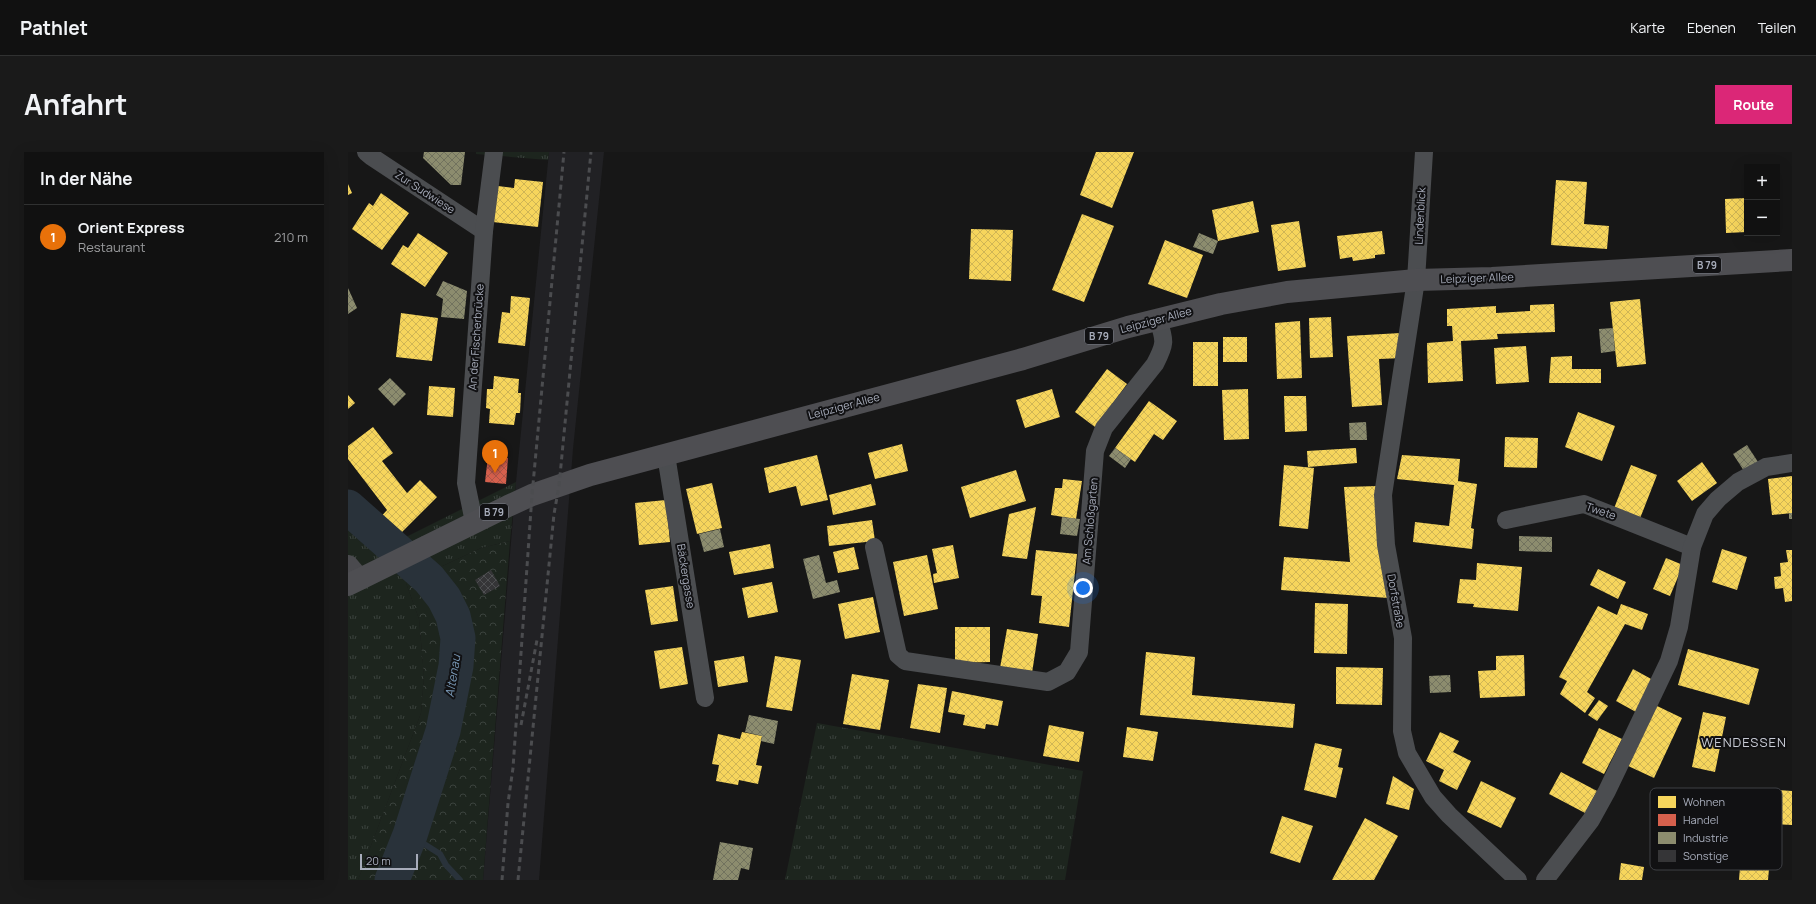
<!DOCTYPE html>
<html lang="de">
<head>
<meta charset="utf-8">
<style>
	body { margin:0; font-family:Manrope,sans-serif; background:#1a1a1a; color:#f1f3f6 }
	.controls { position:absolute; right:12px; top:12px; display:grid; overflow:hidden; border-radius:0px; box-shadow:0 4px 16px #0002 }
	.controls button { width:36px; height:36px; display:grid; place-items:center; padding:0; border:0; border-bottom:1px solid #303131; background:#111; color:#f1f3f6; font:20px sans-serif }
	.scale { position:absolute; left:12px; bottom:10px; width:58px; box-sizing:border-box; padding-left:4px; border:2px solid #a7acba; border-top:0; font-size:11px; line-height:14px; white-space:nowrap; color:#a7acba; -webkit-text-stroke:3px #111113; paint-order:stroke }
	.you { position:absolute; left:735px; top:436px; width:14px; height:14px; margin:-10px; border:3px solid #fff; border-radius:50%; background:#1a73e8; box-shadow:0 0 0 6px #1a73e833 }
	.badge { display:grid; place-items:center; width:26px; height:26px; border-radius:50%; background:#db2777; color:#fff; font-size:13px; font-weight:700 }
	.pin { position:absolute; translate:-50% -33px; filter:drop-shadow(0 1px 2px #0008) }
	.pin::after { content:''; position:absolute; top:21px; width:14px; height:12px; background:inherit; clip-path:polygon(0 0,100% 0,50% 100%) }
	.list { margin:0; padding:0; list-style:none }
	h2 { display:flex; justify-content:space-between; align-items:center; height:52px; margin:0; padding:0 16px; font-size:17px }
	h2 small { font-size:13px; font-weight:400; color:#9c9d9f }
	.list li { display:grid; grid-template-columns:26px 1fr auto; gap:12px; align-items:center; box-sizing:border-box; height:64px; padding:0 16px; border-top:1px solid #303131 }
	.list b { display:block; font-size:15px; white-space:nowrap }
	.list p { margin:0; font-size:13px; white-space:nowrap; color:#9c9d9f }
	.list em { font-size:13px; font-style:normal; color:#9c9d9f }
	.map { position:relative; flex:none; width:1444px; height:728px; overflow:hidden; border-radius:0px }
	header { display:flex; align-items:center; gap:24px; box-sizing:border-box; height:56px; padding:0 20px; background:#111; border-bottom:1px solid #303131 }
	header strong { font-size:19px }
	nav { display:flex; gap:22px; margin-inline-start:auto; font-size:14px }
	.intro { display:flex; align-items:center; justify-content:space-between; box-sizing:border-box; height:96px; padding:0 24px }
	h1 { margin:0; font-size:28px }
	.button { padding:10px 18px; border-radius:0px; background:#db2777; color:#fff; font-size:14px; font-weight:700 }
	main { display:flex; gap:24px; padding:0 24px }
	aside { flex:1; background:#111; border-radius:0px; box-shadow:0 4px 16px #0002 }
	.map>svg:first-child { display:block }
</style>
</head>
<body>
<header>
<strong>Pathlet</strong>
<nav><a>Karte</a><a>Ebenen</a><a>Teilen</a></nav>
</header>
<div class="intro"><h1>Anfahrt</h1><a class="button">Route</a></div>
<main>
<aside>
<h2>In der Nähe<small></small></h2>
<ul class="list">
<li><span class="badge" style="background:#e8710a">1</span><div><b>Orient Express</b><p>Restaurant</p></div><em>210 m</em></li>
</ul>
</aside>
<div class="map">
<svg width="1444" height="728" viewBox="0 0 1444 728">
	<defs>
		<pattern id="grass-tufts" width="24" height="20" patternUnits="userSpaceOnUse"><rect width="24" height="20" fill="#1d251e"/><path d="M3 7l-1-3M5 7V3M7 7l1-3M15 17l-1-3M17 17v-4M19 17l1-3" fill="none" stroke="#3b423d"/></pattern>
		<pattern id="forest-crowns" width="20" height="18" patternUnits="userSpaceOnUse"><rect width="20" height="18" fill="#1d251e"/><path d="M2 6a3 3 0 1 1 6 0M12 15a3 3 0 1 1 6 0" fill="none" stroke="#3b423d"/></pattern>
		<pattern id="homes-cross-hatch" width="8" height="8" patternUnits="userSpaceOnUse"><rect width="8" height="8" fill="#f6d55c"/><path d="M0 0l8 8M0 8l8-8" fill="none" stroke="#cfb555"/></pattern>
		<pattern id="shops-cross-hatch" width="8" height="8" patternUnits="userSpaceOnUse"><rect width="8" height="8" fill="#d6604d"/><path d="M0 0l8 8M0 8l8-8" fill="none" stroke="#ad5548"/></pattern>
		<pattern id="industry-cross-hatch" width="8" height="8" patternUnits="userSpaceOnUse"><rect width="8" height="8" fill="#8c8c6e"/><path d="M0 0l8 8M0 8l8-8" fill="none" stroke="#71725e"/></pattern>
		<pattern id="building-cross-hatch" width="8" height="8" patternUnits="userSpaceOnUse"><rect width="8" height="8" fill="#353537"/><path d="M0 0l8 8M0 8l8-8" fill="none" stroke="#4f5052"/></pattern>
	</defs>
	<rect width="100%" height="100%" fill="#171717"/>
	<polygon fill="#212124" points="201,0 256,0 225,297 191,728 135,728 168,330"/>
	<g fill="url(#grass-tufts)">
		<polygon points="128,0 201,0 200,8 128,2"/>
		<polygon points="168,330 162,389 133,396 58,431 71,467 76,524 73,561 12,723 10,728 0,728 0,347 46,391"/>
		<polygon points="469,571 735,619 717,728 437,728"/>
	</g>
	<polygon fill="url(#forest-crowns)" points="162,389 135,728 10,728 73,561 76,524 71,467 58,431 133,396"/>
	<g fill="url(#homes-cross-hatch)">
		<polygon points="748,0 786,0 764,56 732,43"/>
		<polygon points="167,27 195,30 190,75 145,70 150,34 166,36"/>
		<polygon points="1208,28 1239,30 1236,72 1261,74 1259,97 1203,93"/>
		<polygon points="0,32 4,41 0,43"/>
		<polygon points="33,41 61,61 34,98 4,77 21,51 25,54"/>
		<polygon points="1399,46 1399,80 1378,81 1377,47"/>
		<polygon points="905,49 911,80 870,89 864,58"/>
		<polygon points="734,62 766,74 736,150 704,138"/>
		<polygon points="951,69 958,115 930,119 923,73"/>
		<polygon points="623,77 665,78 663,129 621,127"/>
		<polygon points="1034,79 1037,102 1027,103 1027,106 1005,109 1004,105 992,107 989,84"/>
		<polygon points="70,81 100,101 77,135 43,112 55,93 60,96"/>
		<polygon points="817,88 855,103 839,146 800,132"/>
		<polygon points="163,144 182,146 177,194 150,191 154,160 162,161"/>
		<polygon points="1292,147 1298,212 1269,215 1262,150"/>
		<polygon points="1206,152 1207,180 1149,182 1150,187 1113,189 1115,229 1080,231 1079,191 1105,189 1104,174 1099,174 1099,157 1148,154 1148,161 1182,159 1182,153"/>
		<polygon points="53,161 90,166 84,209 48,205"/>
		<polygon points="983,165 985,205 962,206 961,166"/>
		<polygon points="952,169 954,226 929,227 927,171"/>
		<polygon points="1053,181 1055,206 1031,207 1034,253 1004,255 999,184"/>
		<rect x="875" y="185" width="24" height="25"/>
		<rect x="845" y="190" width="25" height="44"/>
		<polygon points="1178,194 1181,230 1148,232 1146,196"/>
		<polygon points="1224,204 1224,217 1253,217 1253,231 1201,231 1203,205"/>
		<polygon points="759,217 779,232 747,275 727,260"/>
		<polygon points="146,224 171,227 170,241 173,241 172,261 168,261 166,273 141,271 142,257 138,256 139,237 145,237"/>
		<polygon points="81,234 107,236 105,265 79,263"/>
		<polygon points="704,237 712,265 677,276 668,248"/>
		<polygon points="900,237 901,287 876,288 874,238"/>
		<polygon points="0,243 7,251 0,257"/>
		<polygon points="936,244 958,244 959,279 937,280"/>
		<polygon points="801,249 829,269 815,288 806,282 787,310 767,296"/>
		<polygon points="1230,260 1267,274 1254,309 1217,295"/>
		<polygon points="25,275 45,301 34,309 59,341 72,328 89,345 48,386 30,368 39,358 0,307 0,294"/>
		<polygon points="1157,285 1190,286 1189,316 1156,315"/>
		<polygon points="554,292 560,319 527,327 520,301"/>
		<polygon points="1008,296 1009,311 960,315 959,299"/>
		<polygon points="469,303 480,348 453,354 448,334 421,341 416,316"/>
		<polygon points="1054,303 1112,307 1110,329 1129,332 1123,376 1126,377 1124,397 1065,390 1067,370 1101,374 1106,333 1049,327"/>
		<polygon points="1354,310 1369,331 1344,349 1329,329"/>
		<polygon points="936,313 966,316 960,377 931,374"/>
		<polygon points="1283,313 1309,323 1291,369 1265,359"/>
		<polygon points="668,318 678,349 622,366 613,335"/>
		<polygon points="1444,324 1444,361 1424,363 1420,327"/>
		<polygon points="715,327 734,329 728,367 703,363 707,336 714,336"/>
		<polygon points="364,331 374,376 349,382 338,337"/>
		<polygon points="523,332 528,353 485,363 481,343"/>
		<polygon points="1030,334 1040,446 933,438 936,405 1002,410 996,335"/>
		<polygon points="318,348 322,390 291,393 287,351"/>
		<polygon points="688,355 679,407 654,404 661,362"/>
		<polygon points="524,368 527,389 481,394 479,374"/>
		<polygon points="422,392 426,416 386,423 381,400"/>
		<polygon points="605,393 611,426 586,431 585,422 589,421 584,397"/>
		<polygon points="506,395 511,417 490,421 485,400"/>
		<polygon points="1374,397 1399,405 1389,438 1364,430"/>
		<polygon points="688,398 729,402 721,475 691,471 694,444 683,443"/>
		<polygon points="1438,398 1444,398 1444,449 1437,450 1435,436 1427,437 1426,425 1433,424 1432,411 1440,410"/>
		<polygon points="579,403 590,457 556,464 545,410"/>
		<polygon points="1318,406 1335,413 1322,444 1305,437"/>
		<polygon points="1129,411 1174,415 1170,459 1125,455 1126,452 1109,451 1112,427 1128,428"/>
		<polygon points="1250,417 1278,430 1270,447 1242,433"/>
		<polygon points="424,430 430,460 400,466 394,436"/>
		<polygon points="325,434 330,469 303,473 297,438"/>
		<polygon points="525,445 532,480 497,487 490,452"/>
		<polygon points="967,451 1000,452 999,502 966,501"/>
		<polygon points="1273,452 1300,462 1294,478 1277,472 1239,540 1247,546 1237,561 1212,542 1219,529 1211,525 1250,454 1269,463"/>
		<polygon points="607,475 642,475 642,510 607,511"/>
		<polygon points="659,477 690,482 684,521 652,516"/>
		<polygon points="334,495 340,532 312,537 306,499"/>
		<polygon points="1340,497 1411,517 1401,553 1330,533"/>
		<polygon points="798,500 847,505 844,543 947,552 945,576 792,563"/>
		<polygon points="1176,503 1177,544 1132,546 1130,519 1148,518 1148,504"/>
		<polygon points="396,504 400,530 370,535 366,509"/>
		<polygon points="427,504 453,508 444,559 418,555"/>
		<polygon points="988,515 1035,516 1034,553 988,552"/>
		<polygon points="1285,517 1305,528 1288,560 1268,549"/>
		<polygon points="504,522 541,528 532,578 495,572"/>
		<polygon points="570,532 599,536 592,581 562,576"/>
		<polygon points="604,539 655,549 650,574 638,572 637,577 615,573 617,563 600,560"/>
		<polygon points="1251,548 1260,554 1249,569 1240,563"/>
		<polygon points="1307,553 1334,566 1306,626 1278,613"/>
		<polygon points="1355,560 1378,565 1367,620 1344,615"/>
		<polygon points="701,573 736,580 731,610 695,604"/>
		<polygon points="779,575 810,580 805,609 775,605"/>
		<polygon points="1251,576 1274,587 1256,622 1234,611"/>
		<polygon points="394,580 414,584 408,613 414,614 410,632 391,628 390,633 368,629 371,613 364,612 370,582 392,587"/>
		<polygon points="1092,580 1111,589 1105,600 1123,609 1109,638 1091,629 1096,618 1078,609"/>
		<polygon points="967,591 994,597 990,615 995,616 988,646 956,638"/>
		<polygon points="1213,620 1249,639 1237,661 1201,642"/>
		<polygon points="1045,624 1066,637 1061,658 1038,652"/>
		<polygon points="1133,629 1168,646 1153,676 1119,660"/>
		<polygon points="1398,636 1444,639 1444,673 1425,672 1420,728 1391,728"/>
		<polygon points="934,664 965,674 952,711 922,701"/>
		<polygon points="1017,666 1050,684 1026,728 984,728"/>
		<polygon points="1273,711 1296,715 1294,728 1271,728"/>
	</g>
	<polygon fill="url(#shops-cross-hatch)" points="140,304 160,306 158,332 137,330"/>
	<g fill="url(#industry-cross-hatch)">
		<polygon points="76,0 117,0 113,33 103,33 75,6"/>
		<polygon points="851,81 870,89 865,102 845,95"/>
		<polygon points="95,129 119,139 116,167 93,165 95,147 88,143"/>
		<polygon points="0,136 9,156 0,162"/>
		<polygon points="1265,176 1267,199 1253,201 1251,177"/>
		<polygon points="42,226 58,242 46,254 30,237"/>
		<polygon points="1018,270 1019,288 1002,288 1001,271"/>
		<polygon points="1399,293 1410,310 1396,319 1385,302"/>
		<polygon points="767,296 783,307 777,316 761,304"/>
		<rect x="1441" y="361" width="3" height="6"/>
		<polygon points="714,365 732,367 729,384 712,382"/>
		<polygon points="372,377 376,395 356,400 351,382"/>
		<polygon points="1171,384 1204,385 1204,400 1171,399"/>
		<polygon points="471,403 478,431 489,428 492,440 465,447 455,407"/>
		<polygon points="1102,523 1103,540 1082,541 1081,524"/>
		<polygon points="401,563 430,569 426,592 413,589 414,584 397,580"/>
		<polygon points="372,690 405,696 401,718 393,716 390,728 365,728"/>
	</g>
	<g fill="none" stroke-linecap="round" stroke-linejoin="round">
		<polyline stroke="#29323a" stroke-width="6" points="62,683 92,702 98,713 112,728"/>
		<polyline stroke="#29323a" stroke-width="35" points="0,355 81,427 96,446 105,464 110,486 108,514 95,579 62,683 44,728"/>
	</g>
	<polygon fill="url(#building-cross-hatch)" points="143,418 152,434 136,443 127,428"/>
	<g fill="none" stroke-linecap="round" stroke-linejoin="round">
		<g stroke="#4b4d50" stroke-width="18">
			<polyline points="18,0 24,5 136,79"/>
			<polyline points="1076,0 1068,128 1035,343 1038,393 1055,486 1054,579 1059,601 1085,645 1101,663 1170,728"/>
			<polyline points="318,303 357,546"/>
			<polyline points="1158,368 1236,352 1344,395"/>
			<polyline points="126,370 118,331 136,79 146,0"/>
			<path d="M526,395L550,503L557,509L700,530L719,520L731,500L747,299L756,276L807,212C818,191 817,189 810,167"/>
			<polyline points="1197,728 1243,668 1259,639 1321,509 1331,475 1344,395 1357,362 1370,347 1390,330 1418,315 1444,311"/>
		</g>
		<polyline stroke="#4a4a4e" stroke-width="22" points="0,414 11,427"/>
		<polyline stroke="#4e4e52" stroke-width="22" points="0,433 160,354 184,343 242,323 675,207 780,175 873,152 939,140 1068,128 1144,126 1444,108"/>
		<g stroke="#4b4c4f" stroke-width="3" stroke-dasharray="5 4" stroke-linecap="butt">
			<polyline points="173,573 189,488"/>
			<polyline points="154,728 160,651 165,616 184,343 216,0"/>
			<polyline points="170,728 206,362 211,334 243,0"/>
		</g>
	</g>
	<g text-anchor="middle" stroke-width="4" stroke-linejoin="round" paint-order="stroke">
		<g fill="#111113" stroke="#7a7e88" stroke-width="1">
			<rect x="1345" y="105" width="28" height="16" rx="3"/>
			<rect x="737" y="176" width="28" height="16" rx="3"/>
			<rect x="132" y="352" width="28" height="16" rx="3"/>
		</g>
		<g font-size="10" font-weight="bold" fill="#a7acba">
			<text x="1359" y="117">B 79</text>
			<text x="751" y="188">B 79</text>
			<text x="146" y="364">B 79</text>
		</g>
		<g font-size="11" fill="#a7acba" stroke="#111113">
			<text transform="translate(77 40) rotate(33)" y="4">Zur Sudwiese</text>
			<text transform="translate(1072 64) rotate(-87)" y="4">Lindenblick</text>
			<text transform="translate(1129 126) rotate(-2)" y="4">Leipziger Allee</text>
			<text transform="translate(808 168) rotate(-15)" y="4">Leipziger Allee</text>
			<text transform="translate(128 185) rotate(-86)" y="4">An der Fischerbrücke</text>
			<text transform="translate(496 254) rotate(-15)" y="4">Leipziger Allee</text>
			<text transform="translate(1253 359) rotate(19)" y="4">Twete</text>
			<text transform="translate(742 369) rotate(-85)" y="4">Am Schloßgarten</text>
			<text transform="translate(338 424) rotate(81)" y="4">Bäckergasse</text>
			<text transform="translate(1048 449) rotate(80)" y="4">Dorfstraße</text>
		</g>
		<g font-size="12" font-style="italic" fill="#7a9ab8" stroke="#111113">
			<text transform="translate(105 524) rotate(-81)" y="4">Altenau</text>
		</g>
		<g font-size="13" letter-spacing="1" fill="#c8cbd5" stroke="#111113">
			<text x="1396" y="595">WENDESSEN</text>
		</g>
	</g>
	<rect x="1302" y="636" width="132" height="82" rx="6" fill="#111113" stroke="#3e4045" stroke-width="1"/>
	<rect x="1310" y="644" width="18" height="12" fill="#f6d55c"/>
	<rect x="1310" y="662" width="18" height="12" fill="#d6604d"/>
	<rect x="1310" y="680" width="18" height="12" fill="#8c8c6e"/>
	<rect x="1310" y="698" width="18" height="12" fill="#353537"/>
	<g font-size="11" fill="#a7acba">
		<text x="1335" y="654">Wohnen</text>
		<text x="1335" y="672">Handel</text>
		<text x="1335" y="690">Industrie</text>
		<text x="1335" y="708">Sonstige</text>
	</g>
</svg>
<div class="controls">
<button>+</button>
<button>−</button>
</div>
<div class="scale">20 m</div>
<div class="you"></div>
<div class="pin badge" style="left:147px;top:321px;background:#e8710a">1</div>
</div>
</main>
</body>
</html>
